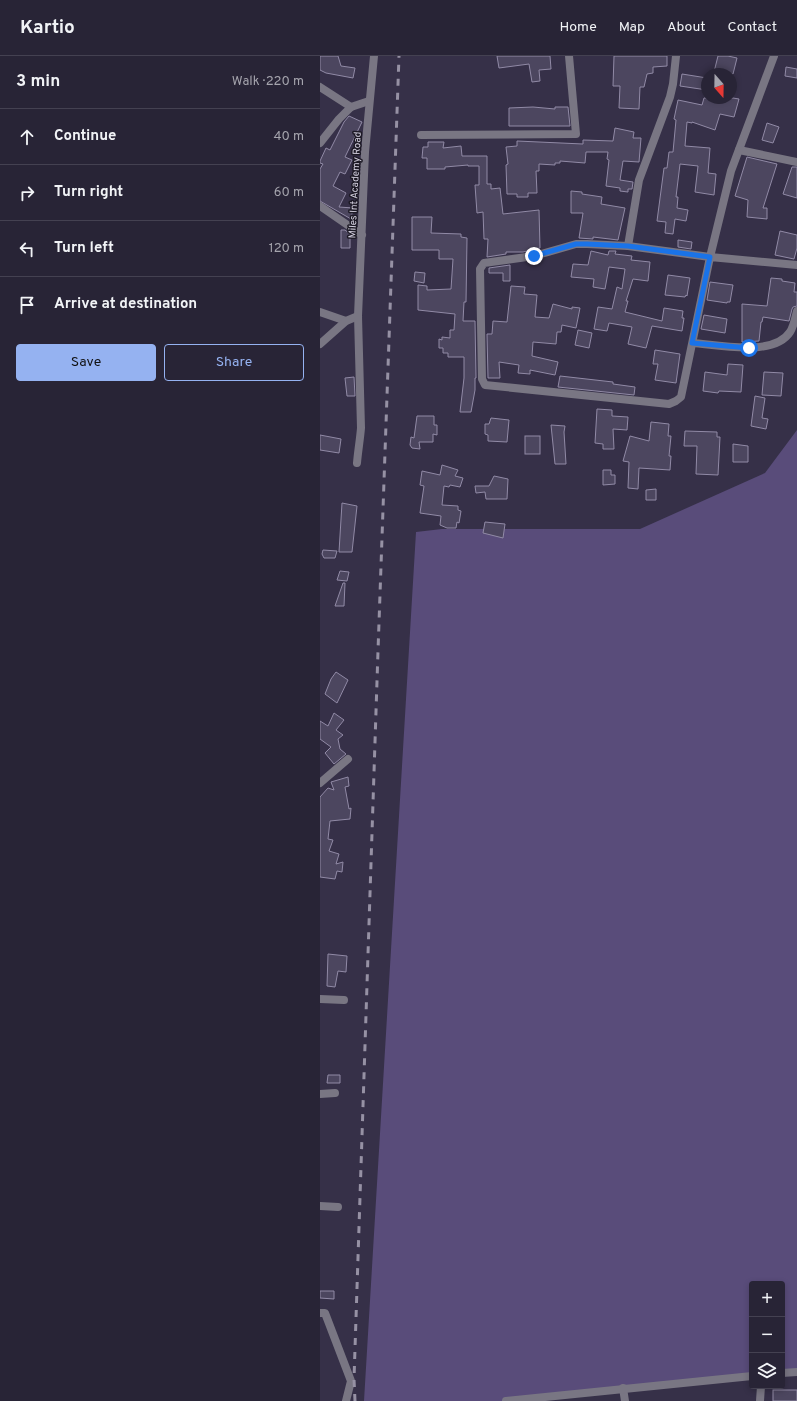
<!DOCTYPE html>
<html lang="en">
<head>
<meta charset="utf-8">
<style>
	body { margin:0; font-family:Overpass,sans-serif; background:#343042; color:#f1f3f6 }
	.controls { position:absolute; right:12px; bottom:12px; display:grid; overflow:hidden; border-radius:4px; box-shadow:0 2px 6px #0003 }
	.controls button { width:36px; height:36px; display:grid; place-items:center; padding:0; border:0; border-bottom:1px solid #444151; background:#282436; color:#f1f3f6; font:20px sans-serif }
	.compass { position:absolute; left:381px; top:12px; width:36px; height:36px; border-radius:50%; background:#282436; box-shadow:0 2px 6px #0003; rotate:160deg }
	.stop { position:absolute; width:12px; height:12px; margin:-9px; border:3px solid #1a73e8; border-radius:50%; background:#fff }
	.stop.end { background:#1a73e8; border-color:#fff; box-shadow:0 1px 4px #0008 }
	.list { margin:0; padding:0; list-style:none }
	h2 { display:flex; justify-content:space-between; align-items:center; height:52px; margin:0; padding:0 16px; font-size:17px }
	h2 small { font-size:13px; font-weight:400; color:#a5a4ad }
	.list li { display:grid; grid-template-columns:26px 1fr auto; gap:12px; align-items:center; box-sizing:border-box; height:56px; padding:0 16px; border-top:1px solid #444151 }
	.list b { display:block; font-size:15px; white-space:nowrap }
	.list em { font-size:13px; font-style:normal; color:#a5a4ad }
	.actions { display:flex; gap:8px; padding:12px 16px }
	.actions a { flex:1; padding:9px 0; border:1px solid #95b2f1; border-radius:4px; text-align:center; font-size:14px; color:#95b2f1 }
	.actions .main { background:#95b2f1; color:#111 }
	.icon { flex:none; width:22px; height:22px; fill:none; stroke:currentColor; stroke-width:2; stroke-linecap:round; stroke-linejoin:round }
	.map { position:relative; flex:none; width:477px; height:1345px; overflow:hidden }
	header { display:flex; align-items:center; gap:24px; box-sizing:border-box; height:56px; padding:0 20px; background:#282436; border-bottom:1px solid #444151 }
	header strong { font-size:19px }
	nav { display:flex; gap:22px; margin-inline-start:auto; font-size:14px }
	main { display:flex }
	aside { flex:1; background:#282436 }
	.map>svg:first-child { display:block }
</style>
</head>
<body>
<header>
<strong>Kartio</strong>
<nav><a>Home</a><a>Map</a><a>About</a><a>Contact</a></nav>
</header>
<main>
<aside>
<h2>3 min<small>Walk · 220 m</small></h2>
<ul class="list">
<li><svg class="icon" aria-label="ahead" viewBox="0 0 24 24"><path d="M12 20V5M6 11l6-6 6 6"/></svg><div><b>Continue</b></div><em>40 m</em></li>
<li><svg class="icon" aria-label="right" viewBox="0 0 24 24"><path d="M7 20v-9h11M14 6l5 5-5 5"/></svg><div><b>Turn right</b></div><em>60 m</em></li>
<li><svg class="icon" aria-label="left" viewBox="0 0 24 24"><path d="M17 20v-9H6M10 6l-5 5 5 5"/></svg><div><b>Turn left</b></div><em>120 m</em></li>
<li><svg class="icon" aria-label="arrive" viewBox="0 0 24 24"><path d="M6 21V4h12l-3 4 3 4H6"/></svg><div><b>Arrive at destination</b></div></li>
</ul>
<div class="actions"><a class="main">Save</a><a>Share</a></div>
</aside>
<div class="map">
<svg width="477" height="1345" viewBox="0 0 477 1345">
	<rect width="100%" height="100%" fill="#363048"/>
	<polygon fill="#594c7a" points="477,374 477,1315 462,1317 462,1228 432,1228 432,1320 210,1345 44,1345 96,476 122,473 320,473 445,417"/>
	<g fill="#4c465f" stroke="#918aa6">
		<polygon points="0,0 18,0 21,10 35,12 33,22 6,17 0,14"/>
		<polygon points="177,0 230,0 231,13 219,14 220,25 212,26 209,8 179,12"/>
		<polygon points="294,0 347,0 347,10 333,11 333,17 327,18 324,31 320,31 319,53 299,52 300,30 293,30"/>
		<polygon points="398,0 408,0 417,2 413,18 400,18 394,16"/>
		<polygon points="466,11 477,13 477,22 465,20"/>
		<polygon points="362,18 387,22 387,34 360,30"/>
		<polygon points="384,42 413,42 419,43 414,61 400,58 395,74 372,66 372,67 367,66 365,90 390,92 388,117 396,118 394,139 375,136 378,110 360,108 356,141 358,141 357,152 368,154 366,165 355,163 353,178 345,177 346,166 337,165 344,112 347,112 349,96 353,96 356,64 354,63 358,44 382,49"/>
		<polygon points="213,51 235,53 235,51 248,51 250,70 189,70 189,52"/>
		<polygon points="29,60 42,66 25,101 32,104 25,118 20,116 13,130 26,137 19,151 33,152 31,163 0,145 0,113 3,108 0,107 0,105 6,92 10,94 24,66"/>
		<polygon points="447,67 459,71 453,87 442,84"/>
		<polygon points="295,72 314,76 313,82 321,82 319,106 303,105 300,124 313,126 312,133 308,133 308,136 300,135 300,132 286,130 289,104 287,103 288,96 266,96 265,107 240,105 240,107 235,107 235,109 219,108 219,115 216,115 217,137 208,137 208,141 197,141 197,138 187,138 186,109 188,108 186,91 197,90 197,85 263,88 263,84 293,85"/>
		<polygon points="108,86 124,86 123,92 141,90 142,100 167,100 167,128 171,128 171,133 180,132 183,158 219,154 220,192 203,196 186,196 186,198 167,201 168,183 164,183 163,156 157,157 155,129 159,129 159,110 148,110 148,109 125,111 125,113 107,113 107,102 102,102 103,91 108,91"/>
		<polygon points="427,101 457,108 443,152 447,152 447,163 427,161 428,144 415,140"/>
		<polygon points="472,111 477,111 477,142 463,138"/>
		<polygon points="251,135 262,136 262,138 282,141 281,148 305,152 298,184 273,181 273,183 259,182 263,157 251,157"/>
		<polygon points="92,161 112,161 111,177 141,178 141,181 147,182 146,246 144,246 143,265 155,265 156,322 155,322 155,334 151,356 140,356 144,322 144,301 128,301 128,297 123,297 123,292 119,292 119,283 122,284 122,281 130,282 130,274 134,274 135,258 98,254 98,229 107,230 107,234 131,233 133,203 119,203 119,194 92,194"/>
		<polygon points="21,174 25,174 30,178 30,192 21,192"/>
		<polygon points="460,175 477,179 477,192 474,203 455,199"/>
		<polygon points="358,184 372,186 371,193 358,191"/>
		<polygon points="271,195 288,199 289,195 296,195 295,198 312,200 311,204 330,206 328,225 313,223 306,245 308,245 305,256 342,265 344,252 363,255 362,262 364,262 362,275 332,270 326,292 308,288 312,271 289,267 287,275 274,273 278,251 292,253 297,231 302,233 305,213 289,211 285,233 273,231 274,223 251,221 253,208 268,209"/>
		<polygon points="190,209 190,225 183,225 183,217 169,217 169,212"/>
		<polygon points="95,216 105,217 104,227 94,225"/>
		<polygon points="348,219 370,222 367,240 366,239 365,241 345,239"/>
		<polygon points="451,222 462,223 462,225 475,227 474,236 477,236 477,250 473,251 472,253 469,265 443,261 442,266 441,266 439,285 422,286 422,248 447,250"/>
		<polygon points="390,226 413,229 410,246 407,246 407,247 387,244"/>
		<polygon points="191,230 205,231 204,238 217,239 215,261 229,262 233,248 252,253 252,251 260,252 256,272 242,269 241,276 237,276 236,288 213,286 212,300 238,306 235,319 210,314 210,318 198,317 199,309 179,306 180,322 168,322 167,278 172,278 173,265 187,266"/>
		<polygon points="384,259 407,263 405,277 381,273"/>
		<polygon points="258,274 272,277 269,292 255,289"/>
		<polygon points="335,294 360,298 356,327 335,324 338,308 333,308"/>
		<polygon points="408,308 423,309 421,336 399,335 398,337 383,335 385,316 407,319"/>
		<polygon points="444,316 463,317 461,340 442,339"/>
		<polygon points="240,320 293,326 293,328 315,331 314,339 238,331"/>
		<polygon points="34,321 35,340 27,340 25,322"/>
		<polygon points="435,340 445,342 442,362 448,363 446,373 431,370"/>
		<polygon points="277,353 292,354 292,360 308,361 307,374 293,373 294,393 283,393 283,388 275,387"/>
		<polygon points="97,360 114,360 114,369 117,369 117,379 113,378 113,386 99,386 100,393 92,392 90,389 91,381 94,382"/>
		<polygon points="171,362 189,364 187,386 168,385 168,379 165,378 165,368 169,368"/>
		<polygon points="331,366 349,368 348,380 351,380 349,400 351,400 350,414 319,412 318,433 308,432 309,406 303,405 310,380 329,385"/>
		<polygon points="231,369 245,370 244,376 246,408 235,408"/>
		<polygon points="365,375 397,376 397,381 400,381 398,419 376,418 377,390 364,390"/>
		<polygon points="0,379 21,383 19,397 0,394"/>
		<rect x="205" y="380" width="15" height="18"/>
		<polygon points="413,388 428,390 428,406 413,406"/>
		<polygon points="122,409 138,414 135,420 143,422 140,431 130,429 129,431 124,430 122,449 138,450 138,454 141,455 139,467 137,466 136,472 127,472 120,469 121,460 100,457 104,430 100,429 102,415 120,419"/>
		<polygon points="283,414 291,414 291,419 295,419 295,428 283,429"/>
		<polygon points="174,420 188,423 187,443 166,443 165,436 156,437 155,430 169,430"/>
		<polygon points="336,433 336,444 326,444 326,434"/>
		<polygon points="22,447 37,450 32,496 19,496"/>
		<polygon points="165,466 185,468 183,482 163,477"/>
		<polygon points="3,494 17,495 15,502 4,502 2,498"/>
		<polygon points="20,515 29,516 27,525 17,524"/>
		<polygon points="23,527 25,527 24,550 15,550"/>
		<polygon points="16,616 28,624 17,647 5,638 11,623"/>
		<polygon points="14,657 24,664 16,674 23,679 18,683 20,693 26,698 14,708 5,697 11,691 0,683 0,665 8,670"/>
		<polygon points="28,721 29,730 25,731 29,753 31,752 30,763 10,765 8,783 13,784 9,795 19,798 16,808 23,806 22,816 17,815 15,823 0,821 0,741 8,732 14,734 11,726"/>
		<polygon points="8,898 27,900 26,916 18,915 15,931 7,930"/>
		<polygon points="8,1019 20,1019 20,1027 7,1027"/>
		<polygon points="0,1235 14,1235 14,1243 0,1242"/>
		<rect x="453" y="1334" width="24" height="11"/>
	</g>
	<g fill="none" stroke-linecap="round" stroke-linejoin="round">
		<g stroke="#797683" stroke-width="8">
			<polyline points="454,0 411,115 390,201 361,341 356,345 349,348 165,329 162,323 160,213 164,207 214,200 256,188 267,188 308,190 390,201 477,209"/>
			<polyline points="0,31 31,51"/>
			<polyline points="101,79 256,78 249,0"/>
			<polyline points="0,87 19,63 31,51 49,45"/>
			<polyline points="419,94 477,106"/>
			<polyline points="0,150 42,179"/>
			<polyline points="308,190 319,124 350,41 353,28 356,0"/>
			<polyline points="0,256 26,265"/>
			<path d="M373,287C398,289 454,301 470,276C474,270 475,262 477,255"/>
			<polyline points="0,288 26,265 38,260"/>
			<path d="M37,407C38,395 40,384 41,372L38,260L45,96L54,0"/>
			<polyline points="0,727 28,703"/>
			<polyline points="0,943 24,944"/>
			<polyline points="0,1038 15,1037"/>
			<polyline points="0,1150 18,1151"/>
			<polyline points="0,1257 5,1257 31,1325 26,1345"/>
			<polyline points="462,1317 477,1316"/>
			<polyline points="303,1332 305,1345"/>
			<polyline points="186,1345 432,1320"/>
			<polyline points="440,1345 441,1330"/>
		</g>
		<polyline stroke="#9691a4" stroke-width="3" stroke-dasharray="7 7" stroke-linecap="butt" points="35,1345 34,1323 58,595 79,0"/>
	</g>
	<g fill="none" stroke-linecap="round" stroke-linejoin="round">
		<polyline stroke="#1a73e8" stroke-width="5" points="214,200 256,188 267,188 308,190 390,201 372,287 429,292"/>
	</g>
	<g text-anchor="middle" stroke-width="3" stroke-linejoin="round" paint-order="stroke">
		<g font-size="10" fill="#d6d2e2" stroke="#1d1a25">
			<text transform="translate(34 129) rotate(-87)" y="4">Miles Int Academy Road</text>
		</g>
	</g>
</svg>
<div class="controls">
<button>+</button>
<button>−</button>
<button><svg class="icon" aria-label="layers" viewBox="0 0 24 24"><path d="M12 4l9 5-9 5-9-5zM3 14l9 5 9-5"/></svg></button>
</div>
<svg class="compass" viewBox="-18 -18 36 36"><path d="M0-13l5 13h-10z" fill="#e53935"/><path d="M0 13l5-13h-10z" fill="#a5a4ad"/></svg>
<div class="stop" style="left:429px;top:292px"></div>
<div class="stop end" style="left:214px;top:200px"></div>
</div>
</main>
</body>
</html>
